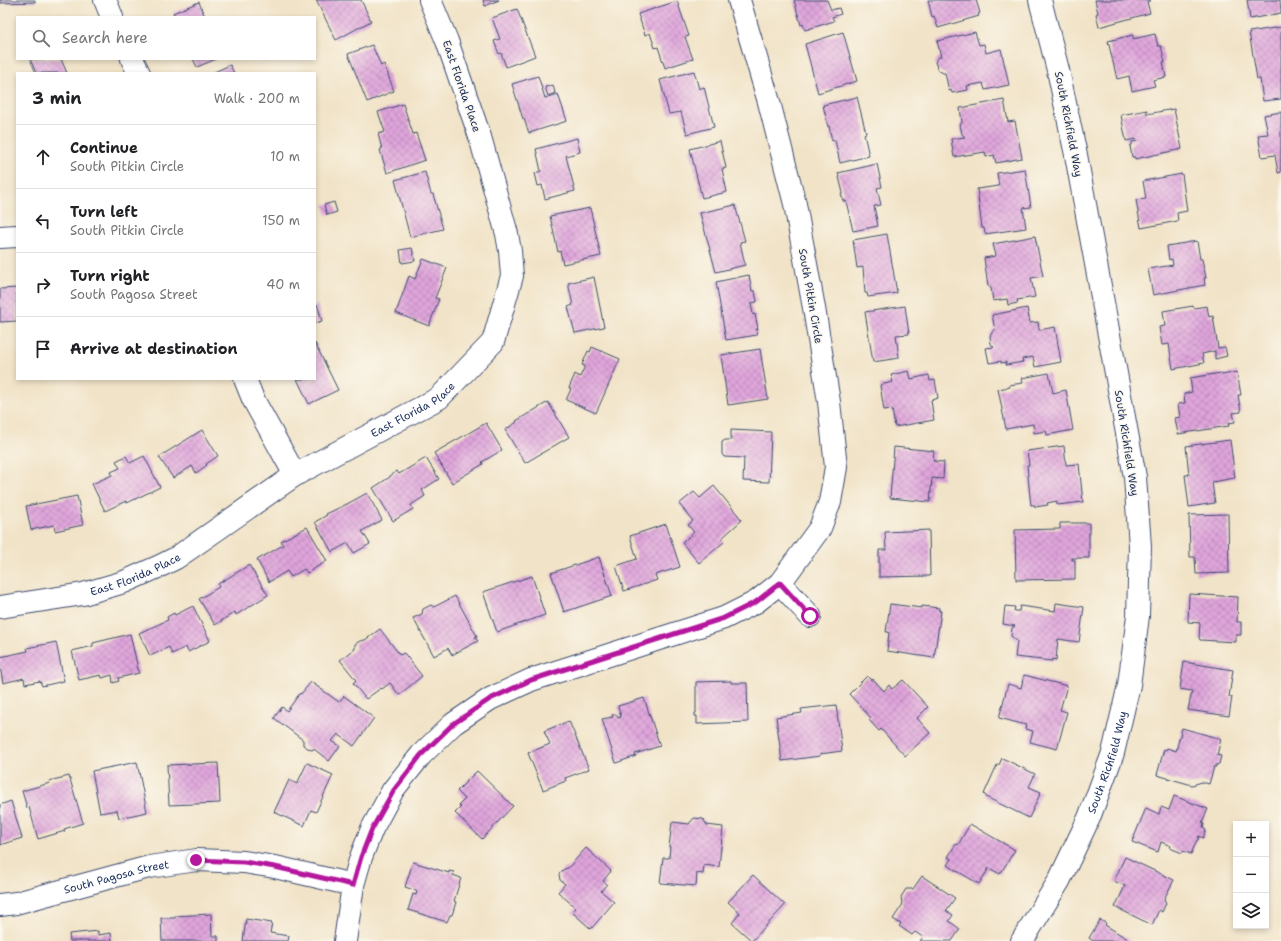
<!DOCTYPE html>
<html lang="en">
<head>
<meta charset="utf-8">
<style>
	body { margin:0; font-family:"Shantell Sans",sans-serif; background:#f2f2f2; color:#202124 }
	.controls { position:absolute; right:12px; bottom:12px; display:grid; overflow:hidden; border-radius:0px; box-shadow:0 2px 6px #0003 }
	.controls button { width:36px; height:36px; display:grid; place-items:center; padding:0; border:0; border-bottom:1px solid #e0e0e0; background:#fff; color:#202124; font:20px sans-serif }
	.stop { position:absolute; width:12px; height:12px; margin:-9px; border:3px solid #b5179e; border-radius:50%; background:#fff }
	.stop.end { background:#b5179e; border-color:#fff; box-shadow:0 1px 4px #0008 }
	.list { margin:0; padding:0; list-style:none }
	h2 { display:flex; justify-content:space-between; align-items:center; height:52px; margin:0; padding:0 16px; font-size:17px }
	h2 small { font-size:13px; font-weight:400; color:#757577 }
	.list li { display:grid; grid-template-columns:26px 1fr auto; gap:12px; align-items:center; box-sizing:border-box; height:64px; padding:0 16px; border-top:1px solid #e0e0e0 }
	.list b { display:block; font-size:15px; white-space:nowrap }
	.list p { margin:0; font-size:13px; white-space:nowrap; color:#757577 }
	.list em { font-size:13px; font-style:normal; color:#757577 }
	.icon { flex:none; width:22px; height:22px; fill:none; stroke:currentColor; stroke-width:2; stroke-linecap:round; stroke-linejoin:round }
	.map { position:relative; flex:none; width:1281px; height:941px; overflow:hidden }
	.search { position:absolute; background:#fff; box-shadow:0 2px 6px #0003; left:16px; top:16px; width:300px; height:44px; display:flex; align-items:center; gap:10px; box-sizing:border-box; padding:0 14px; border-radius:0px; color:#757577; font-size:15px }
	.panel { position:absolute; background:#fff; box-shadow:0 2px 6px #0003; left:16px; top:72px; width:300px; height:308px; border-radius:0px }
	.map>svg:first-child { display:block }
</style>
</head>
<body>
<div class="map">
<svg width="1281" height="941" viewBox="0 0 1281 941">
	<defs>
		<pattern id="building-cross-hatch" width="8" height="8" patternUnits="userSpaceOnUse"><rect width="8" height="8" fill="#e0a5db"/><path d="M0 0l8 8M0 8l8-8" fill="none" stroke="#b587b5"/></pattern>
	</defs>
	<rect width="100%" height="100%" fill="#fbf7ec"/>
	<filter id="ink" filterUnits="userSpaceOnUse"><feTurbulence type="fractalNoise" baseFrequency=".025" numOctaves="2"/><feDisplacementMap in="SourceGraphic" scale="8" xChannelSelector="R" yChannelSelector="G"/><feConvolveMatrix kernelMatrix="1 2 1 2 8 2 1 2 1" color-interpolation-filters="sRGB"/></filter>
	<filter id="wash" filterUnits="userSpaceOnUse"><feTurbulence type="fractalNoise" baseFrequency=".012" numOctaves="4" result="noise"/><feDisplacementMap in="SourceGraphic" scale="16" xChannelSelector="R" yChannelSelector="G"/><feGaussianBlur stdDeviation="0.9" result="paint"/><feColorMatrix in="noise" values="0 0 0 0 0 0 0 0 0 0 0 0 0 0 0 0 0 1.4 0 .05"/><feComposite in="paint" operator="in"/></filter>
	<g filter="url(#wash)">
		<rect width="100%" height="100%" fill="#f1e3c7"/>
		<g id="blocks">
			<g fill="url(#building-cross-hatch)">
				<polygon points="0,0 35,0 35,2 0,3"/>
				<polygon points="316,0 361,0 371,21 336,40"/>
				<polygon points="483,0 499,0 485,6"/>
				<polygon points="794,0 827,0 831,10 839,8 841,14 832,17 834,21 805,30 803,24 801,25"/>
				<polygon points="928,0 976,0 980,13 978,14 979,16 938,28 934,16 932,17"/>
				<polygon points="1095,0 1151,0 1147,2 1150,13 1099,27 1096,14 1098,13"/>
				<polygon points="1247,0 1280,0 1281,13 1250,19"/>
				<polygon points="677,1 689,36 685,37 693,59 665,68 658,47 655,48 650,33 645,35 638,14"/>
				<polygon points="199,2 205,17 175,17 173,13"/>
				<polygon points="517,9 535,56 506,67 501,53 499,54 494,41 500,39 492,18"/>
				<polygon points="1281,27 1281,99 1263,101 1260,79 1257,79 1249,32"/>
				<polygon points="843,32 857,81 818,93 805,44"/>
				<polygon points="975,32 979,45 984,44 986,53 1001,49 1009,85 985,90 983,83 967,86 968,90 952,93 951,90 949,91 945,73 943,73 938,70 935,62 939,57 941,57 937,41"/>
				<polygon points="1155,34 1158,46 1161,46 1165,62 1163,62 1166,77 1153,80 1155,86 1132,91 1129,76 1117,79 1108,41 1133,35 1133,39"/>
				<polygon points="372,45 381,66 384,64 394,91 367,102 348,54"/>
				<polygon points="30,59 61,59 67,73 36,73"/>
				<polygon points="193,59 216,59 197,67"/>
				<polygon points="230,65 234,73 212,73"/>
				<polygon points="694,71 699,89 704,87 714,127 687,134 681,112 669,114 660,80"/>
				<polygon points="538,76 545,98 558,94 567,121 529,133 524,119 523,119 512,84"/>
				<polygon points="553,85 555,93 548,96 545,87"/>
				<polygon points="857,97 866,133 864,134 869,156 840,163 835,140 832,141 829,126 828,127 823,105"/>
				<polygon points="1004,100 1008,122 1015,121 1022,158 996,163 994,155 986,157 985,152 954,157 951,139 965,137 962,134 960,125 962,122 960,108"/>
				<polygon points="403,104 413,134 416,133 425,160 387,173 380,150 382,149 378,134 385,132 378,112"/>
				<polygon points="1174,109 1182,149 1135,159 1135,157 1132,157 1130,146 1132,145 1132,142 1137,141 1136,139 1126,141 1121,115 1147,110 1147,114"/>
				<polygon points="1281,112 1281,172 1278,173 1275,155 1262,157 1258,135 1268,134 1264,115"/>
				<polygon points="577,138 580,152 566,156 575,191 545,199 542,185 538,186 535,173 541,171 536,149"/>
				<polygon points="720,141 726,168 722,169 727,192 702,198 690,149"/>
				<polygon points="877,164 882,187 877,188 881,205 874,206 878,226 853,231 846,201 843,201 841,193 843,193 838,173"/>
				<polygon points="1025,169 1031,207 1023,208 1026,228 985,234 984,228 982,228 977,189 999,186 997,173"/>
				<polygon points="425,172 431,194 433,194 443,229 410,237 395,180"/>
				<polygon points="1182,174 1187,211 1177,213 1178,221 1141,228 1136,200 1146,199 1143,181"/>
				<polygon points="334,202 337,212 327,215 324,205"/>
				<polygon points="735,205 745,241 740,242 745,265 716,272 700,213"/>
				<polygon points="590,208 601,256 563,264 560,251 558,252 550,216"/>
				<polygon points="887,234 897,293 868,297 867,293 865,293 863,267 857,268 853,240"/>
				<polygon points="1035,236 1043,276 1031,278 1035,297 1017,300 1018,303 1008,305 1007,299 993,301 991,288 988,286 984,258 996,256 993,244"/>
				<polygon points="1197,241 1200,259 1202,259 1206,278 1204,278 1205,285 1153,295 1148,269 1173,265 1172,259 1169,260 1167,246"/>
				<polygon points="412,248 415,261 402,263 400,250"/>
				<polygon points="423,259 447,268 435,298 439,299 429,326 396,313 409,276 415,279"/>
				<polygon points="749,275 752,291 755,291 757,302 751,303 753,315 755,314 758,329 756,329 757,335 726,340 716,282"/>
				<polygon points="594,277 604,327 575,333 568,307 573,305 568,283"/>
				<polygon points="17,288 17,321 0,322 0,289"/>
				<polygon points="317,304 322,321 315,323 315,305"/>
				<polygon points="905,306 909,334 896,335 899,358 873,362 865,312"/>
				<polygon points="1193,306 1194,308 1207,306 1209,317 1213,316 1218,348 1225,347 1227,356 1215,359 1215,351 1202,354 1204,363 1173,369 1169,344 1162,345 1159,327 1165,326 1163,311"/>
				<polygon points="1027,308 1030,323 1038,322 1039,330 1055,327 1061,362 1035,367 1033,357 1022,359 1023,362 1006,365 1006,362 1001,363 1001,361 989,363 986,348 994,347 991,344 990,336 993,331 995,330 992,315"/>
				<polygon points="315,343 338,390 309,404 297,379 315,379"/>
				<polygon points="592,347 620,359 596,413 566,400 571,389 569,388 575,374 580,377 585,366 582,365 588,351 590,352"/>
				<polygon points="760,349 768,399 728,405 721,355"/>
				<polygon points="909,371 911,379 929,375 930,381 935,380 938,398 931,400 934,420 895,427 892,409 884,410 880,385 893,382 891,375"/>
				<polygon points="1237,372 1241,395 1238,395 1241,412 1233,413 1235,422 1228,423 1229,426 1178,434 1175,418 1180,417 1178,404 1185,403 1184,394 1192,392 1190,378 1221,373 1222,375"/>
				<polygon points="1049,373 1053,393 1066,390 1073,430 1047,435 1046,431 1034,433 1033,424 1006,429 998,389 1010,387 1009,385 1023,383 1022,378"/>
				<polygon points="548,402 569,437 525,463 505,430 517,422 516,421"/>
				<polygon points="486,423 502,450 482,462 483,464 452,483 434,453"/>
				<polygon points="202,430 218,456 206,464 207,465 196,473 192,466 173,478 159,457"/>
				<polygon points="731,430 771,432 769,482 743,481 744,458 724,457 722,454 722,442 725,440 731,440"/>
				<polygon points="1230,440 1235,478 1212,482 1215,503 1189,507 1185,475 1189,475 1186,446"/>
				<polygon points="1064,446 1066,465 1079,464 1083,502 1057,505 1057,501 1047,503 1048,505 1035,507 1035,505 1031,505 1030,497 1027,465 1029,465 1027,451"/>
				<polygon points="894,447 934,451 933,461 944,462 943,479 932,478 930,502 890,498"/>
				<polygon points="126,456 130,463 144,456 160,487 127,503 126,501 105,511 92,484 112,475 111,472 120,468 116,461"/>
				<polygon points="426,458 439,479 422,490 425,496 411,505 413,509 393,521 373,488 390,477 390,476 397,471 399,474"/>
				<polygon points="714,486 742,520 721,539 724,542 699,563 682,543 694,532 688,525 693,521 679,504 694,492 700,498"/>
				<polygon points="367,493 382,520 362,531 370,544 354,553 348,543 332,552 315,522 327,515 326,514 347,504"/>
				<polygon points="77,496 83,525 55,531 54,525 31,530 26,506"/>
				<polygon points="1228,514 1229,573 1196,574 1195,557 1190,557 1189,515"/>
				<polygon points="1060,523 1089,523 1089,558 1072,558 1072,560 1075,560 1075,579 1016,580 1015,530 1060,529"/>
				<polygon points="666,524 680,567 655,575 657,580 624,591 616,566 637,559 630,536"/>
				<polygon points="307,527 327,561 307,573 304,569 291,577 287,571 269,582 257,560 283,545 281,541"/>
				<polygon points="929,530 930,576 879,577 879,550 886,550 885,532"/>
				<polygon points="599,557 612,596 564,612 551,573"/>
				<polygon points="249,565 268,595 236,615 235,612 215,625 199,599 219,587 218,584"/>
				<polygon points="532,576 545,615 497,632 483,592"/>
				<polygon points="1189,594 1238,597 1237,622 1241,622 1241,635 1236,635 1236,642 1200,640 1199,638 1200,623 1188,622"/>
				<polygon points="455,596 477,636 475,637 478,641 452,655 448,648 434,656 413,618 422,614 423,609 431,605 434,607"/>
				<polygon points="1056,603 1084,607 1079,642 1058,639 1056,660 1052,659 1052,661 1015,657 1017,641 1011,636 1012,628 1015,626 1003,624 1005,606 1015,607 1014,611 1019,611 1020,606 1055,611"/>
				<polygon points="890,604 922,608 922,606 939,608 939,611 941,611 934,658 887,651 889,632 886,632"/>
				<polygon points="193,606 210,641 188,652 186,647 172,654 169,647 150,656 139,633 168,620 167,617 174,613 175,615"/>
				<polygon points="380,629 400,655 404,653 422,676 399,695 390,683 382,689 381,688 366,699 353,683 356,680 340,660 355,649 355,644 360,641 365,640"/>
				<polygon points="130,634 139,673 118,678 119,681 113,683 112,675 102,678 101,675 79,680 72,651 93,646 93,643"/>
				<polygon points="56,642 64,681 42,686 40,681 25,684 24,678 3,683 0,667 0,657 28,651 27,648"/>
				<polygon points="1184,662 1233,670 1229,697 1232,697 1229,716 1188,710 1192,691 1180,689"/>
				<polygon points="1024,675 1067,686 1060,710 1067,712 1057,749 1030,742 1033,731 1025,729 1026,725 999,718 1008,684 1021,688"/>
				<polygon points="867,676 872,681 873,679 884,691 889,685 892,689 903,680 928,707 917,718 930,733 905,756 881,729 879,731 869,720 871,718 849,694"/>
				<polygon points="731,681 731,683 747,683 748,722 697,724 697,716 695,716 695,713 696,713 696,682"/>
				<polygon points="311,682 339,702 344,696 374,718 354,746 338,734 332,741 340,746 329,761 314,749 311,750 303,745 303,740 274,718 282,707 287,711 300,693 301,694"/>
				<polygon points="644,698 660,746 635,754 636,756 616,763 602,719 613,717 612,715 616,714 618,718 621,717 618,706"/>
				<polygon points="836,705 842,751 820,754 820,756 782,761 776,717 802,713 801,709"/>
				<polygon points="569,721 589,769 565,778 566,781 543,790 528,753 550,744 544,731"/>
				<polygon points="1182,728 1221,739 1217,755 1221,756 1219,764 1216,765 1216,767 1214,767 1209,784 1202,782 1192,785 1157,775 1164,749 1166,750 1167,748 1176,751"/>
				<polygon points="1002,758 1035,774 1029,787 1041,792 1029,818 986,797 986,796 984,794 997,765 999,765"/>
				<polygon points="137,762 147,812 119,818 117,810 100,813 92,771"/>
				<polygon points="218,763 220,803 169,805 167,765"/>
				<polygon points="307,763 333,775 316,812 311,810 304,826 274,812 289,780 297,784"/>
				<polygon points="477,771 513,806 482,839 455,813 461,807 459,805 465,799 457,791"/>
				<polygon points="69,776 83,823 64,829 65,831 38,839 29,807 27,808 22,791 50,783 49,781"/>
				<polygon points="1174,796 1208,809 1202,823 1204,824 1203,828 1206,830 1203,838 1199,836 1198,840 1197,840 1191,854 1183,851 1182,853 1170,848 1171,846 1161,842 1158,852 1132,842 1146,808 1159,814 1161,807 1169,810"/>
				<polygon points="11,801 22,838 0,845 0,805"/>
				<polygon points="694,818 703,819 707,825 723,827 719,867 704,865 703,874 697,873 696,886 660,883 663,858 669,858 670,847 669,847 672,822 689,824"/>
				<polygon points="970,824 1015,850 1000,874 989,868 979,884 947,865 951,859 948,857 956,844 958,845"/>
				<polygon points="586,848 611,871 603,881 607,884 601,891 614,902 591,929 572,912 576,908 558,892 565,884 560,880 559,874 564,869 568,868"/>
				<polygon points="1125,857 1174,880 1164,899 1166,903 1162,912 1159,910 1152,925 1115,907 1125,886 1114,881"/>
				<polygon points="413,862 449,873 449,871 454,872 453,875 461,878 454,901 456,902 452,915 450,915 447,922 408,910 413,894 416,895 417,891 405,887"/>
				<polygon points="753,875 785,905 752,941 732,923 740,913 728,902"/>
				<polygon points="922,876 955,898 946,911 953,915 949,921 960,929 952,941 920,941 923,937 915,932 912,935 899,926 901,924 893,919 903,904 902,903 901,897 906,889 913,889"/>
				<polygon points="211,914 212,936 218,936 218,941 162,941 161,918 175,918 175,916"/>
				<polygon points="246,919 272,923 270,933 289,936 288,941 243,941"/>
				<polygon points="1100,920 1106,923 1105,925 1131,941 1093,941 1089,938"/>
				<polygon points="98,931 98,935 111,933 112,941 70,941 69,934"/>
			</g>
		</g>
	</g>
	<g filter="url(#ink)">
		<use href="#blocks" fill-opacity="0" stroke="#3b4a6e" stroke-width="1"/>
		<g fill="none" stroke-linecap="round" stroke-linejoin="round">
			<g stroke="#3b4a6e" stroke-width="24">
				<g id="street">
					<polyline points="105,0 112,17"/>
					<polyline points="132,59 139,73"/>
					<polyline points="0,237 17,236"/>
					<polyline points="245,379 253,399 295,475"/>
					<polyline points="780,583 810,616"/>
					<path id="s1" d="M0,607L83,594L124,582L160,566L176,558L295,475L439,398L493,342L512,276L510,251L507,234L480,137L447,41L430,0"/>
					<path id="s2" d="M0,905L16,903L149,867L197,860L244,862L275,867L353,885"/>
					<polyline points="345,941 353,885 361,857 372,829 393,790 421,755 453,724 490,699 531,680 724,618 756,602 780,583 820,528 830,502 836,467 829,402 814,308 795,204 769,102 739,0"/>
					<path id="s3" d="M1022,941L1059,881L1089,818L1113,753L1129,685L1138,616L1140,546L1135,477L1076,155L1058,70L1040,0"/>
				</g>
			</g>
			<use href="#street" stroke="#fff" stroke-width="22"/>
		</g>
	</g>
	<g fill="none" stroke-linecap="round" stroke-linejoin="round" filter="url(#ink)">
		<polyline stroke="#b5179e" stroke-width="5" points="196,860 244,862 275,867 353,885 361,857 372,829 394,790 421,755 453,724 490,699 531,680 724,618 756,602 780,583 810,616"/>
	</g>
	<g text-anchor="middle" stroke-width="3" stroke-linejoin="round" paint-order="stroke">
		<g font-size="11" fill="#1b2f5e" stroke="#fbf7ec">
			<text transform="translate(462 86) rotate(71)" y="4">East Florida Place</text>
			<text transform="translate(1069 124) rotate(79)" y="4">South Richfield Way</text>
			<text transform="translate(811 296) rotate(80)" y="4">South Pitkin Circle</text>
			<text dy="4" stroke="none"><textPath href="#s1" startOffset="464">East Florida Place</textPath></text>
			<text transform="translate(1127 443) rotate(81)" y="4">South Richfield Way</text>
			<text dy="4" stroke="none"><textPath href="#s1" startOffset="140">East Florida Place</textPath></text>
			<text dy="4" stroke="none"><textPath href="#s3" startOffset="199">South Richfield Way</textPath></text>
			<text dy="4" stroke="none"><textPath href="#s2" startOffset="120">South Pagosa Street</textPath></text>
		</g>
	</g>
</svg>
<div class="controls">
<button>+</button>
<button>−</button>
<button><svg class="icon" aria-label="layers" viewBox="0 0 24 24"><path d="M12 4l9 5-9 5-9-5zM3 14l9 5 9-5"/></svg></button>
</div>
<div class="stop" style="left:810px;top:616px"></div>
<div class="stop end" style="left:196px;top:860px"></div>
<div class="search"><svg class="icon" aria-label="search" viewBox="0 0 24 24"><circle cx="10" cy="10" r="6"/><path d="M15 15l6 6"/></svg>Search here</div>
<section class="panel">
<h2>3 min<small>Walk · 200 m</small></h2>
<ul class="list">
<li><svg class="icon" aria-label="ahead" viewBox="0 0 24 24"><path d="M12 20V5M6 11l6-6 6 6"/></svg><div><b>Continue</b><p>South Pitkin Circle</p></div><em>10 m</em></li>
<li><svg class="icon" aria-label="left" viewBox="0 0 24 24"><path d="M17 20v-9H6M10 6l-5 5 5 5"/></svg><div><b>Turn left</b><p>South Pitkin Circle</p></div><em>150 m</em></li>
<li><svg class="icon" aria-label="right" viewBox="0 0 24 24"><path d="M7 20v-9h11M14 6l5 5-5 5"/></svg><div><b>Turn right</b><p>South Pagosa Street</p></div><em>40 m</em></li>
<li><svg class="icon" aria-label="arrive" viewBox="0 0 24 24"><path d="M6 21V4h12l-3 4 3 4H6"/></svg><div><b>Arrive at destination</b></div></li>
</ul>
</section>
</div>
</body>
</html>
